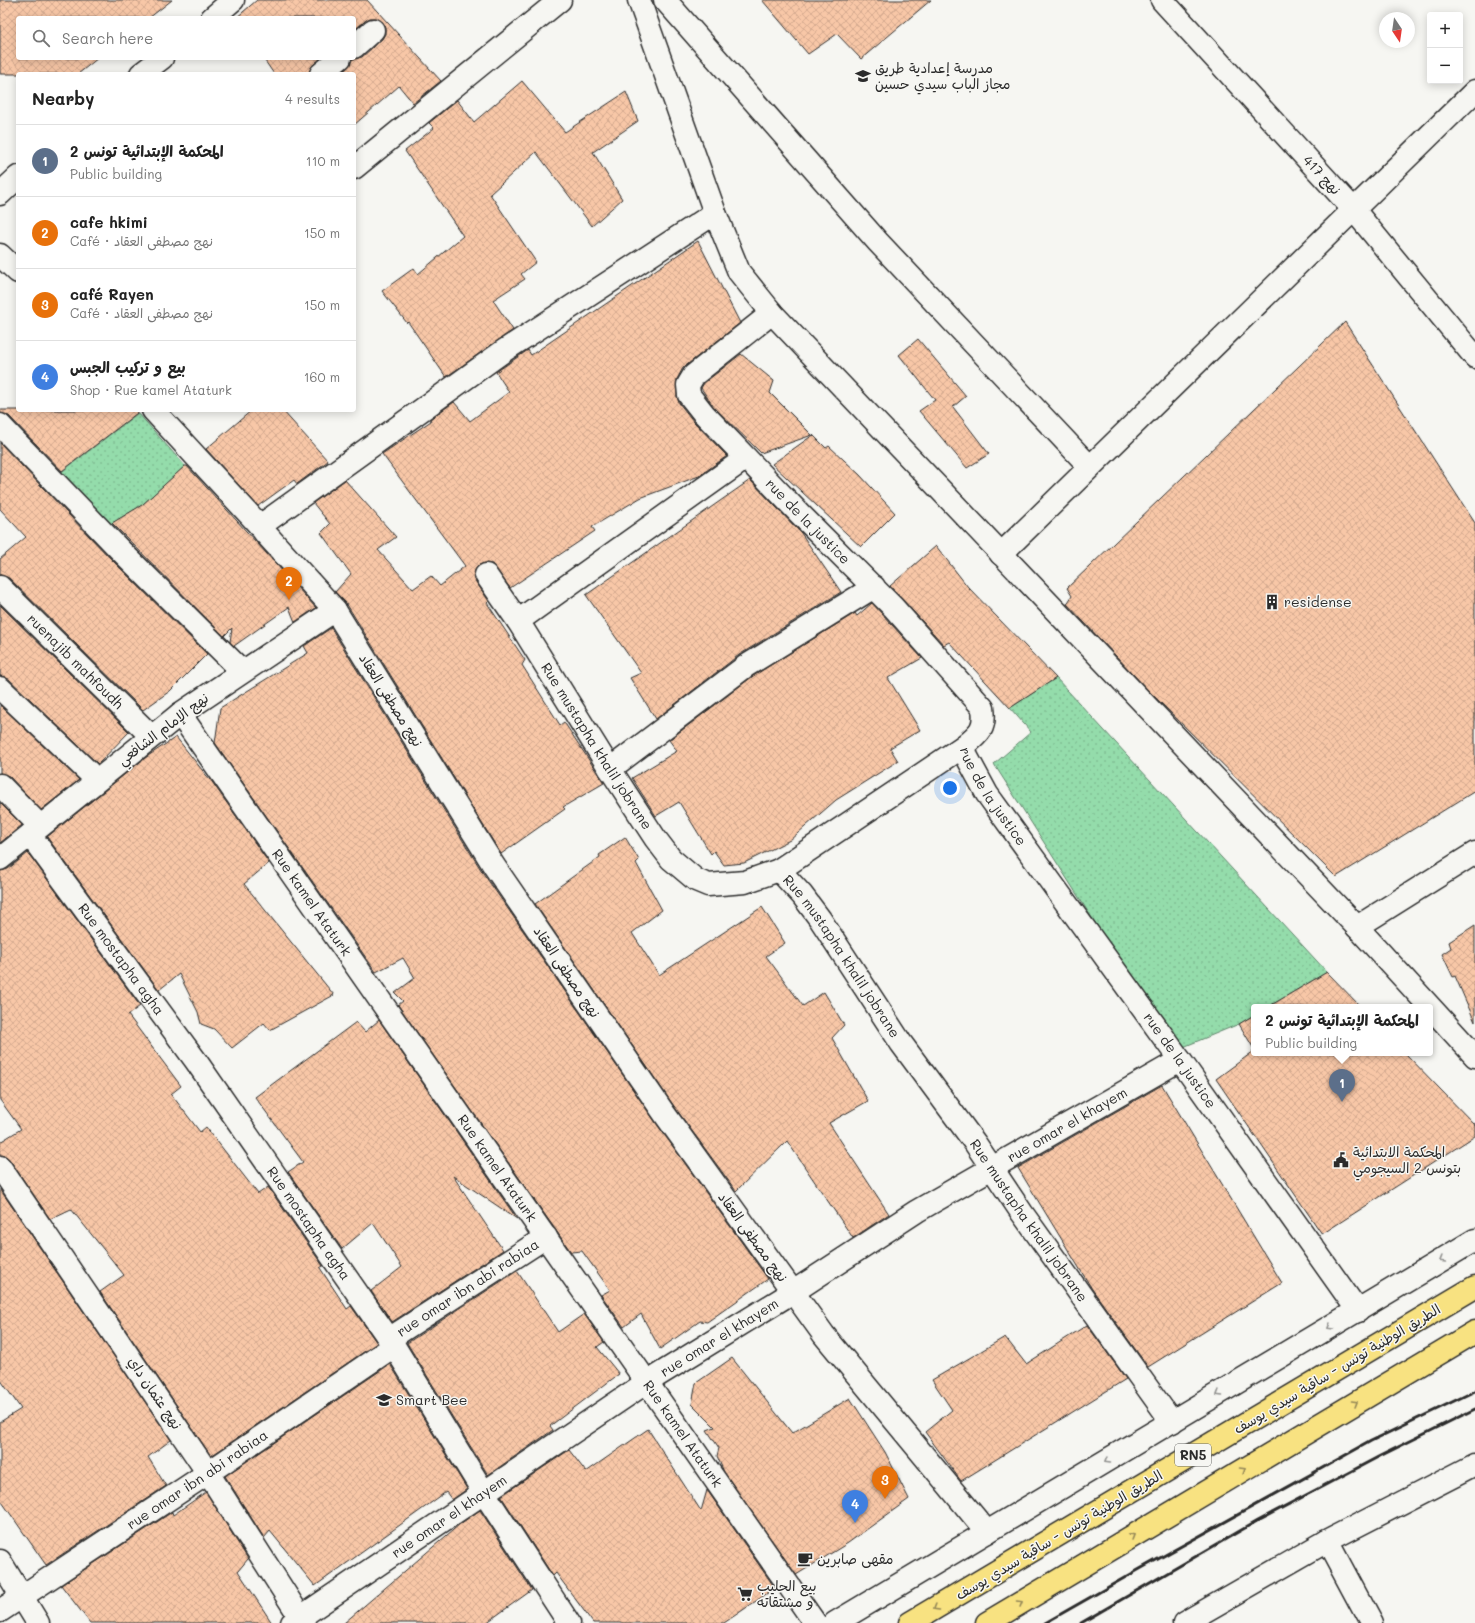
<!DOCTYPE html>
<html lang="en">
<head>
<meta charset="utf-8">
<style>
	body { margin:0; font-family:Mali,"Playpen Sans Arabic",sans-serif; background:#f2f2f2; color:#222 }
	.controls { position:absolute; right:12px; top:12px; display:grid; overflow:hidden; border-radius:4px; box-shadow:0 2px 10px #0003 }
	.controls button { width:36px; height:36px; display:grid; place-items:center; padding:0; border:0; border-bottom:1px solid #e0e0e0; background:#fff; color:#222; font:20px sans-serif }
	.compass { position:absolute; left:1379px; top:12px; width:36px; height:36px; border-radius:50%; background:#fff; box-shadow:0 2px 10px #0003; rotate:167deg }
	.you { position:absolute; left:950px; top:788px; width:14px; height:14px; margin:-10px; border:3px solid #fff; border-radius:50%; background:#1a73e8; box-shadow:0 0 0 6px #1a73e833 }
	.badge { display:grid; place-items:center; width:26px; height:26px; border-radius:50%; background:#111827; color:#fff; font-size:13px; font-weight:700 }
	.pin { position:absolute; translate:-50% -33px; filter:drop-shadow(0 1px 2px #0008) }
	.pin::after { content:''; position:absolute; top:21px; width:14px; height:12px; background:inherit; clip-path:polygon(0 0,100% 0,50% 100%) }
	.popup { position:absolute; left:1251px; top:1004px; width:182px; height:52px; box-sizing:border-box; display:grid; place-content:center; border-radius:4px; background:#fff; filter:drop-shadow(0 1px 3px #0005); font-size:13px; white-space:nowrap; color:#767676 }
	.popup b { font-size:15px; color:#222 }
	.popup::after { content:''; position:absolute; left:50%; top:100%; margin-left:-8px; border:8px solid transparent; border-top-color:#fff }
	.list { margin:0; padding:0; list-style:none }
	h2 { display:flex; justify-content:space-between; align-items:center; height:52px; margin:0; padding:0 16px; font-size:17px }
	h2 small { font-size:13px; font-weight:400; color:#767676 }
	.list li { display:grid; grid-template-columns:26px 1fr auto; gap:12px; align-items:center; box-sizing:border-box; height:72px; padding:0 16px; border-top:1px solid #e0e0e0 }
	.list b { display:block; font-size:15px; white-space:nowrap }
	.list p { margin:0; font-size:13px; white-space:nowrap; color:#767676 }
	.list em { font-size:13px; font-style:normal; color:#767676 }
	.icon { flex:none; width:22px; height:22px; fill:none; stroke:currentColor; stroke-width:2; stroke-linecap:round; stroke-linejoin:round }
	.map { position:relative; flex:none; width:1475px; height:1623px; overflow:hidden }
	.search { position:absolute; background:#fff; box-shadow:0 2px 10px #0003; left:16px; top:16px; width:340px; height:44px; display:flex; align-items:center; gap:10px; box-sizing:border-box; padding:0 14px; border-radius:4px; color:#767676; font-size:15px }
	.panel { position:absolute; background:#fff; box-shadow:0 2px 10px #0003; left:16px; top:72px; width:340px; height:340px; border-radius:4px }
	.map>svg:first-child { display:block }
</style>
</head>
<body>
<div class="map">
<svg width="1475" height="1623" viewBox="0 0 1475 1623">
	<defs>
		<pattern id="green-dots" width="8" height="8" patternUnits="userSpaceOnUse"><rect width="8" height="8" fill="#94dcab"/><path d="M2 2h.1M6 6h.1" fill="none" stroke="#80bd93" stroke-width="1.8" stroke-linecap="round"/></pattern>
		<pattern id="building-cross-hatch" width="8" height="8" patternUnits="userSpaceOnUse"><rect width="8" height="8" fill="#f8c7a7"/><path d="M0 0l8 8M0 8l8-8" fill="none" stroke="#d5ab90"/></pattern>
	</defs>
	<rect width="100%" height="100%" fill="#f6f6f2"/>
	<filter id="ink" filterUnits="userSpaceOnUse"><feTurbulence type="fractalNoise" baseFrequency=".025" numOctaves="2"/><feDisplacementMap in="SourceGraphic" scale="8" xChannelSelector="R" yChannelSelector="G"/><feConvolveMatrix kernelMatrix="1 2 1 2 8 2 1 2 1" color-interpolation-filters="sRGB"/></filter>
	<g filter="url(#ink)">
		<g fill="url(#green-dots)" stroke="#60846b">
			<polygon points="138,413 185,466 142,505 106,527 55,477"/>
			<polygon points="1056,678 1327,972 1268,1007 1254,1007 1254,1015 1239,1024 1176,1050 994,764 1031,732 1010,708"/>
		</g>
		<g fill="url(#building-cross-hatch)" stroke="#2b2b2b">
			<polygon points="0,0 172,0 149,18 18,18 18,58 98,58 78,74 0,74"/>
			<polygon points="257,0 367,0 441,81 413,103 399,86 354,125 354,74 340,74 348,67 352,59 362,57 382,39 385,34 385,27 383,22 377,18 370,18 354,30 354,18 236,18"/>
			<polygon points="762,0 931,0 861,59 837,34 808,54"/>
			<polygon points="263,58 321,58 313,65 309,74 274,74"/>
			<polygon points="522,81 565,132 626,92 638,121 593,152 622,199 592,226 536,152 490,194 536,262 521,274 525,279 493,300 513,330 446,377 408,322 407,323 382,291 414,268 418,274 463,236 405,151 434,128 429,123 457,100 474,122"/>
			<polygon points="698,241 740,323 683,368 677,379 677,396 679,403 694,422 727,456 699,476 640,498 592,527 595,531 510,588 492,564 485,563 479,565 475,570 474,576 476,582 489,601 487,603 525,660 522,665 560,725 564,722 604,783 563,807 565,809 501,854 346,603 335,592 351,574 321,533 330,524 313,503 345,480 396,537 378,550 413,589 431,576 440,586 465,566 382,454 431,421 430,419 454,402 470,421 509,392 496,372 528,350 531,355"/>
			<polygon points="1345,322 1475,523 1475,791 1336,877 1147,689 1067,604 1072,596 1067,588"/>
			<polygon points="918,339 966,396 953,407 989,454 967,468 919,411 935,400 899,355"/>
			<polygon points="741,354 774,381 770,393 812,435 761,453 713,406 701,388 704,383"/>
			<polygon points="0,410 141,410 62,471 9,416 0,413"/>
			<polygon points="252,410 282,410 328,461 297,484 294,480 258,506 206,449"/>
			<polygon points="813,435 826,448 829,446 860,475 895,513 861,547 772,464"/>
			<polygon points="0,443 112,560 207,654 170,691 143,710 9,578 0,575 0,559 26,537 0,509"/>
			<polygon points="185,466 187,466 316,608 295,622 289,607 234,646 230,642 232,628 224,636 112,523 142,505"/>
			<polygon points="750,480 801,533 841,592 739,655 656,719 630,678 641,673 586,595"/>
			<polygon points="936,546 968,587 1056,678 1010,708 949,642 944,645 890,586"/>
			<polygon points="872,603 922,658 888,678 920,730 890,748 898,761 836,800 790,840 744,863 724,865 714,851 711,854 679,802 656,816 632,778 677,751 669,740 753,676 855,613 857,616"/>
			<polygon points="0,605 129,732 98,764 9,679 0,676"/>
			<polygon points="331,628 483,873 515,919 656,1123 768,1279 707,1322 700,1321 660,1349 641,1314 624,1327 601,1295 610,1290 582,1251 571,1252 398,1005 403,1001 395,993 415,978 403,958 376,972 215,743 220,708 308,653 304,646"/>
			<polygon points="0,705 79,780 41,810 9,776 0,773"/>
			<polygon points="176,737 210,780 210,779 269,863 244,884 334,995 270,1030 264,1023 232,1048 214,1029 201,1024 198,1012 179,974 159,990 47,837 145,758"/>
			<polygon points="0,803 22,825 0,843"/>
			<polygon points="625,837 639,860 636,863 662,910 632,933 659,975 762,907 785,943 766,956 803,1006 824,992 844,1025 832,1038 868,1101 829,1123 889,1214 853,1238 787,1141 736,1191 676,1109 535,904 600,857 599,855"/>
			<polygon points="28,853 140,1006 128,1015 181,1086 171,1094 200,1132 206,1127 258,1194 268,1187 323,1266 320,1268 347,1309 351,1306 377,1343 211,1456 100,1292 124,1275 71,1209 50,1219 10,1160 6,1156 0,1155 0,1142 21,1129 0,1100 0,871 8,869"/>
			<polygon points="1475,925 1475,1022 1455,976 1453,977 1442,954 1451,948 1449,942"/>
			<polygon points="1327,972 1361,1007 1268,1007"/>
			<polygon points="1254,1015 1254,1049 1239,1024"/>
			<polygon points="379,1020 517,1219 453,1176 503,1250 392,1322 371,1291 402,1267 373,1223 342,1249 288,1172 303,1162 255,1097 356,1022 365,1032"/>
			<polygon points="1254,1051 1254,1053 1405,1053 1475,1125 1475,1136 1322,1234 1216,1079"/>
			<polygon points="1162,1085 1282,1283 1148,1367 1092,1289 1018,1168"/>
			<polygon points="0,1189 171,1440 148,1457 166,1486 46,1565 0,1499 0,1422 21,1409 0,1379"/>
			<polygon points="517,1271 558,1332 584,1314 604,1342 597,1347 619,1374 550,1426 553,1430 488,1475 407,1343"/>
			<polygon points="1087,1325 1126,1379 961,1481 925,1432 952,1410 932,1380 1005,1337 1026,1364"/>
			<polygon points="732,1358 792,1433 850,1398 885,1452 909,1499 848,1543 796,1575 724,1472 717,1456 719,1448 707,1430 715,1427 692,1404 696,1383"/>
			<polygon points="390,1364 467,1489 452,1500 446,1492 315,1586 270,1531 264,1538 225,1476"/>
			<polygon points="648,1429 701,1511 707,1490 775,1588 724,1623 593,1623 556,1573 553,1576 501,1496 569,1450 586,1472"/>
			<polygon points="206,1492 248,1559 238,1571 272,1623 90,1623 61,1585 172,1512 173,1515"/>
			<polygon points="480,1510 532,1590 486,1623 344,1623 460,1524"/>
		</g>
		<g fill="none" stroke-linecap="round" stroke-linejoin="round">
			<g stroke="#2b2b2b" stroke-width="25">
				<g id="minor">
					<polyline points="639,0 715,213 739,272 772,313 1357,927 1475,1056"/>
					<polyline points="665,0 878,242 1090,467"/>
					<polyline points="1162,0 1354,210 1475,357"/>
					<polyline points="212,18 233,0"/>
					<polyline points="354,47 373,30"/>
					<polyline points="141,74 162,58"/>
					<polyline points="321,74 340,58"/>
					<polyline points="354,168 560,0"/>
					<polyline points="0,194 18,177"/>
					<polyline points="0,255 18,272"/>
					<path id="s1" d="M772,313L694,375L688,385L689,395L704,414L801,515L893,607L983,708C986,728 980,733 964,746L967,757L987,794L1180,1060L1358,1311"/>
					<polyline points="153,410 260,526 265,533 335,610 494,866 666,1116 824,1335 987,1532"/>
					<polyline points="0,425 121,551 242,671"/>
					<path id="s2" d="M746,458L518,621L610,769L655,838L671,859L696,880L708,885L745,882L779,870L802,895L820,919L901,1043L975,1143L1022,1213L1172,1422"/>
					<polyline points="260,526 505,350 715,213"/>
					<polyline points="1001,554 1475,91"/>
					<polyline points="486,575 518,621"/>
					<path id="s3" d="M0,587L151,736"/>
					<polyline points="0,688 97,780"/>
					<path id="s4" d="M180,714L815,1623"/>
					<polyline points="610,769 746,666 874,587"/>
					<polyline points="0,785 40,826"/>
					<path id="s5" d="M30,835L196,1061L394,1346L484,1493L569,1623"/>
					<polyline points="0,859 180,714 335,610"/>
					<polyline points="779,870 964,746"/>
					<polyline points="1357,927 1475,853"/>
					<polyline points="0,1167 208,1473 304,1623"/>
					<path id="s6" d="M389,1339L546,1237"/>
					<polyline points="1327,1541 1371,1623"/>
					<polyline points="0,1561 38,1623"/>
					<path id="s7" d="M0,1611L208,1473L394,1346"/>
					<path id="s8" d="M292,1623L647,1382L793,1292L917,1211L1180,1060"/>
					<polyline points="835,1623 1475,1240"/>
					<polyline points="1184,1623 1327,1541 1475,1465"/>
				</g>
			</g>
			<g stroke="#2b2b2b" stroke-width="25">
				<g id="trunk">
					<polyline points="910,1623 1475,1287"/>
					<polyline points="987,1623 1475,1332"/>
				</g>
			</g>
			<use href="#minor" stroke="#f6f6f2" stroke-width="22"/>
			<use href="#trunk" stroke="#f8e281" stroke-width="22"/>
			<g stroke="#2b2b2b" stroke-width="3">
				<polyline points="1045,1623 1140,1569 1371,1441 1475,1391"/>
				<polyline points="1081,1623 1257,1521 1380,1456 1475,1409"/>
			</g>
		</g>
		<defs><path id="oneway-chevron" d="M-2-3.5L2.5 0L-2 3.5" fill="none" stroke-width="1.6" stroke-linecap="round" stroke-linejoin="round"/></defs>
		<g stroke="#90908e">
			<use href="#oneway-chevron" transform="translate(1442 1260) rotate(149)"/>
			<use href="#oneway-chevron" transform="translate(1330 1327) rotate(149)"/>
			<use href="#oneway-chevron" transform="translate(1219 1394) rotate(149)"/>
			<use href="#oneway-chevron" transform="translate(1107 1461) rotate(149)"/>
		</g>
		<g stroke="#928656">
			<use href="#oneway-chevron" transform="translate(1355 1403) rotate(-31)"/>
			<use href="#oneway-chevron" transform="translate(1243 1470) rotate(-31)"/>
			<use href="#oneway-chevron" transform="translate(1132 1536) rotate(-31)"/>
			<use href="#oneway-chevron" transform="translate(1020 1603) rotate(-31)"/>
			<use href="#oneway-chevron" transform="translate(936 1608) rotate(149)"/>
		</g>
	</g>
	<defs>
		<g id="school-bare" transform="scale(1.2)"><path d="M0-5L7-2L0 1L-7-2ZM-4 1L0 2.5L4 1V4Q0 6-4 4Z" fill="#2b2b2b" stroke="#f6f6f2" stroke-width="2.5" paint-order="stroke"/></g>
		<g id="building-bare" transform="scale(1.2)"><path d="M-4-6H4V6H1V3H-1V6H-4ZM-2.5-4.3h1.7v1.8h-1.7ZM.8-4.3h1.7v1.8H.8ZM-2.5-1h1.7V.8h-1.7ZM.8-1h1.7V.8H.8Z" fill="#2b2b2b" stroke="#f6f6f2" stroke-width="2.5" paint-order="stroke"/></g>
		<g id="civic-bare" transform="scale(1.2)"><path d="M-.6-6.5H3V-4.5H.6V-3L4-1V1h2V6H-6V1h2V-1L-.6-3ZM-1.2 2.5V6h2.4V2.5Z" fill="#2b2b2b" stroke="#f6f6f2" stroke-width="2.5" paint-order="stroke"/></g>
		<g id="cafe-bare" transform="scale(1.2)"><path d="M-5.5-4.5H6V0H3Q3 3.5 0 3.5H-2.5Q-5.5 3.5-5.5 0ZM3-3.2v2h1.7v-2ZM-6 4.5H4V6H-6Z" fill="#2b2b2b" stroke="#f6f6f2" stroke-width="2.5" paint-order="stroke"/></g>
		<g id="supermarket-bare" transform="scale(1.2)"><path d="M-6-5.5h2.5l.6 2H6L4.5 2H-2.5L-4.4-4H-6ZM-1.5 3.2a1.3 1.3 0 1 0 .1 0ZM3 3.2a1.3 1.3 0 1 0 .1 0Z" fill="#2b2b2b" stroke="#f6f6f2" stroke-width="2.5" paint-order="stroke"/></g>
	</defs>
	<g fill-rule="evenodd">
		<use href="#school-bare" x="863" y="76"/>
		<use href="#building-bare" x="1272" y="602"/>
		<use href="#civic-bare" x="1341" y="1160"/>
		<use href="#school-bare" x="384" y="1400"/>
		<use href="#cafe-bare" x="805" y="1559"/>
		<use href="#supermarket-bare" x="745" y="1594"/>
	</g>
	<g text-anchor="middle" stroke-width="3" stroke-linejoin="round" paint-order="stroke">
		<rect fill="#f6f6f2" stroke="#686867" stroke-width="1" x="1175" y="1444" width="36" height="22" rx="3"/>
		<g font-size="13" font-weight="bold" fill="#2b2b2b">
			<text x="1193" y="1460">RN5</text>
		</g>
		<g font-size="14" fill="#2b2b2b" stroke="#f6f6f2" text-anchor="start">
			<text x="875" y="73">مدرسة إعدادية طريق<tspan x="875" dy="16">مجاز الباب سيدي حسين</tspan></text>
			<text x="1284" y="607">residense</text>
			<text x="1353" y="1157">المحكمة الابتدائية<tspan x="1353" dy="16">بتونس 2 السيجومي</tspan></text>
			<text x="396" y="1405">Smart Bee</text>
			<text x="817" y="1564">مقهى صابرين</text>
			<text x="757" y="1591">بيع الحليب<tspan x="757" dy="16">و مشتقاته</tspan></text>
		</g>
		<g font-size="14" fill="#2b2b2b" stroke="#f6f6f2">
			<text transform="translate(1322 175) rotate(47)" y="5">نهج 417</text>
			<text dy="5" stroke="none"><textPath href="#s1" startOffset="295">rue de la justice</textPath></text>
			<text dy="5" stroke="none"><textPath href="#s3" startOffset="106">ruenajib mahfoudh</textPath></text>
			<text transform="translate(391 700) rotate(58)" y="5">نهج مصطفى العقاد</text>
			<text transform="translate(163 729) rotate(-37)" y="5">نهج الإمام الشافعي</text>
			<text dy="5" stroke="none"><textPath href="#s2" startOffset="428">Rue mustapha khalil jobrane</textPath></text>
			<text dy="5" stroke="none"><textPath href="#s1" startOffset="655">rue de la justice</textPath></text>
			<text dy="5" stroke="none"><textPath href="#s4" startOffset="230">Rue kamel Ataturk</textPath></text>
			<text dy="5" stroke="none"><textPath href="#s2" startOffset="789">Rue mustapha khalil jobrane</textPath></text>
			<text dy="5" stroke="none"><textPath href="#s5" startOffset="154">Rue mostapha agha</textPath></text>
			<text transform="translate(567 972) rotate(56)" y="5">نهج مصطفى العقاد</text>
			<text dy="5" stroke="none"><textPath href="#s1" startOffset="979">rue de la justice</textPath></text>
			<text dy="5" stroke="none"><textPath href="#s8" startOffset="922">rue omar el khayem</textPath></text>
			<text dy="5" stroke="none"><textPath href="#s4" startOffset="554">Rue kamel Ataturk</textPath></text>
			<text dy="5" stroke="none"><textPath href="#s2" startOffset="1113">Rue mustapha khalil jobrane</textPath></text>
			<text dy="5" stroke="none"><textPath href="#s5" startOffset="478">Rue mostapha agha</textPath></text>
			<text transform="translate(753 1237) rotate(54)" y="5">نهج مصطفى العقاد</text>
			<text dy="5" stroke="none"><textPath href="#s6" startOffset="94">rue omar ibn abi rabiaa</textPath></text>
			<text dy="5" stroke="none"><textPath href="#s8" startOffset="514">rue omar el khayem</textPath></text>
			<text transform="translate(1337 1369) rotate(-31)" y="5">الطريق الوطنية تونس - ساقية سيدي يوسف</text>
			<text transform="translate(155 1393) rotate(56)" y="5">نهج عثمان داي</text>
			<text dy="5" stroke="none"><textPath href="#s4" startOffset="878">Rue kamel Ataturk</textPath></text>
			<text dy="5" stroke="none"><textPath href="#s7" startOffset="237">rue omar ibn abi rabiaa</textPath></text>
			<text dy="5" stroke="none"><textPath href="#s8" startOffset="190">rue omar el khayem</textPath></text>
			<text transform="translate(1059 1535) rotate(-31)" y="5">الطريق الوطنية تونس - ساقية سيدي يوسف</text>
		</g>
	</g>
</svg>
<div class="controls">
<button>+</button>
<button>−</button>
</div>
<svg class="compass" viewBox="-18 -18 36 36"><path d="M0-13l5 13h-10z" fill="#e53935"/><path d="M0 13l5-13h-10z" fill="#767676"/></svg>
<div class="you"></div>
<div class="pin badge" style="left:1342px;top:1102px;background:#5c6f8a">1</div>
<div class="popup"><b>المحكمة الإبتدائية تونس 2</b>Public building</div>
<div class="pin badge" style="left:289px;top:600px;background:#e8710a">2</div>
<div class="pin badge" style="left:885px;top:1499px;background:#e8710a">3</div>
<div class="pin badge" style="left:855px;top:1523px;background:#3f7fe0">4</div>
<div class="search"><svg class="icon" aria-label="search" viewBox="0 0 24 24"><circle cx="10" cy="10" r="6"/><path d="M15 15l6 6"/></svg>Search here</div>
<section class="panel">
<h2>Nearby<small>4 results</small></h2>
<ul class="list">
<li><span class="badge" style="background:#5c6f8a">1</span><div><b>المحكمة الإبتدائية تونس 2</b><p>Public building</p></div><em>110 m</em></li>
<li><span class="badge" style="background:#e8710a">2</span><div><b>cafe hkimi</b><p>Café · نهج مصطفى العقاد</p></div><em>150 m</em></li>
<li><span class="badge" style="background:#e8710a">3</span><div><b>café Rayen</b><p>Café · نهج مصطفى العقاد</p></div><em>150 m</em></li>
<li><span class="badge" style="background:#3f7fe0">4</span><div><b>بيع و تركيب الجبس</b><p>Shop · Rue kamel Ataturk</p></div><em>160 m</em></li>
</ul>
</section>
</div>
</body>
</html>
